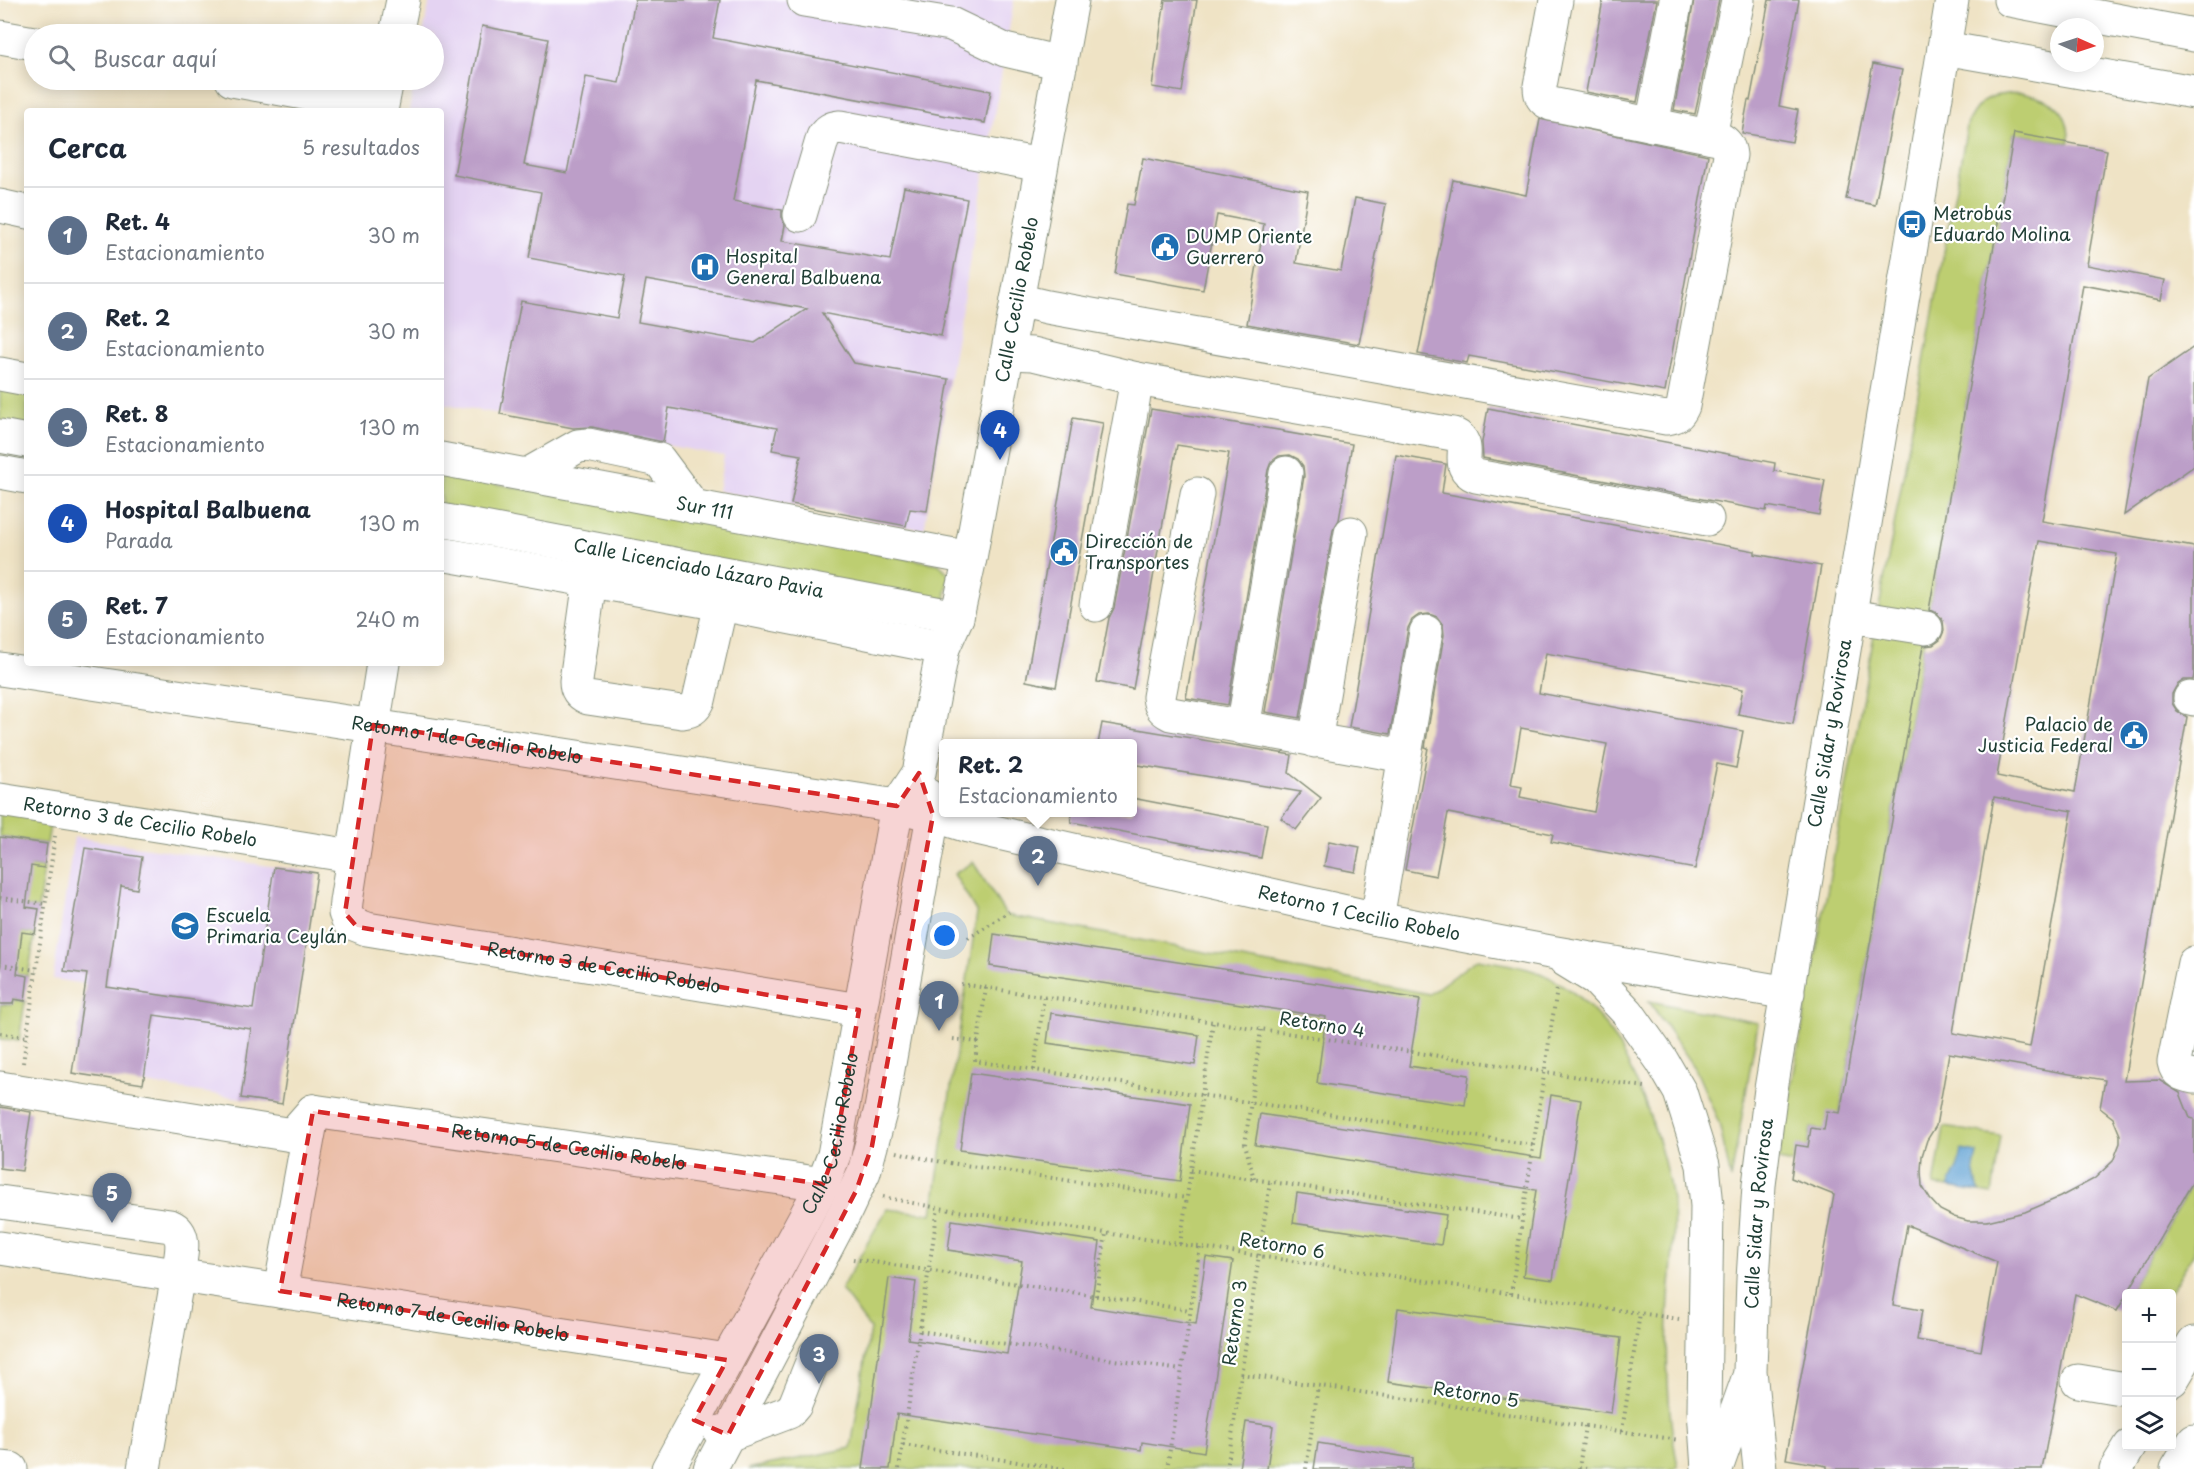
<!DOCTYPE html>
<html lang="es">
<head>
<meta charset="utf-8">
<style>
	body { margin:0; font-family:"Playpen Sans",sans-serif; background:#f6f6f7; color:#1f2937 }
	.controls { position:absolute; right:18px; bottom:18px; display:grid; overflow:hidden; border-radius:6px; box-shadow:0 3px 15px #0003 }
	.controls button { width:54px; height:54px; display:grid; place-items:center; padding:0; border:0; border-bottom:2px solid #e0e1e3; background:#fff; color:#1f2937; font:30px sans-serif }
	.compass { position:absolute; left:2050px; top:18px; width:54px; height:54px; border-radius:50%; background:#fff; box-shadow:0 3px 15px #0003; rotate:93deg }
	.you { position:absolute; left:945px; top:936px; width:21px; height:21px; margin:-15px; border:4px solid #fff; border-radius:50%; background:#1a73e8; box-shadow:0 0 0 9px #1a73e833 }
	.badge { display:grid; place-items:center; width:39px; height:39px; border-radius:50%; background:#1f6fb2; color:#fff; font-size:20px; font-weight:700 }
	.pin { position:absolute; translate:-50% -50px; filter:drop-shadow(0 2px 3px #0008) }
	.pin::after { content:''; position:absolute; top:32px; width:21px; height:18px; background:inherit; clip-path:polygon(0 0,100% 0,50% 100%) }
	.popup { position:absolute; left:939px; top:739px; width:198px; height:78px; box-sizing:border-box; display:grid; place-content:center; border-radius:6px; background:#fff; filter:drop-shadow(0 2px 4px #0005); font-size:20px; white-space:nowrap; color:#747a83 }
	.popup b { font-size:22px; color:#1f2937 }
	.popup::after { content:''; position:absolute; left:50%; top:100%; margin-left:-12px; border:12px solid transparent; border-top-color:#fff }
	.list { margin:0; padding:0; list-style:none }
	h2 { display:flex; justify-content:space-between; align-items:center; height:78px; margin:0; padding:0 24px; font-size:26px }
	h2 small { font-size:20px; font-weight:400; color:#747a83 }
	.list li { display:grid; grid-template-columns:39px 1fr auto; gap:18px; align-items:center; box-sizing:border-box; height:96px; padding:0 24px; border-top:2px solid #e0e1e3 }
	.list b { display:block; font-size:22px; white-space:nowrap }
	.list p { margin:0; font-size:20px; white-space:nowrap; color:#747a83 }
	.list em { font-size:20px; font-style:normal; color:#747a83 }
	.icon { flex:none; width:33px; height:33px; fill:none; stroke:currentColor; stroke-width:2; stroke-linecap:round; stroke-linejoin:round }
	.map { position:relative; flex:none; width:2194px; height:1469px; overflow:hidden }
	.search { position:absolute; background:#fff; box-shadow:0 3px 15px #0003; left:24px; top:24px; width:420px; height:66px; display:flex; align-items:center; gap:15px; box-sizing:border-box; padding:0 21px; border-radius:33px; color:#747a83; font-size:22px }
	.panel { position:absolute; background:#fff; box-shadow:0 3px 15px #0003; left:24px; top:108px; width:420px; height:558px; border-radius:6px }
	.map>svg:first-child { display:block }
</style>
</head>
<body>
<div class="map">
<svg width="2194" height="1469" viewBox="0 0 2194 1469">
	<rect width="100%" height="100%" fill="#fff"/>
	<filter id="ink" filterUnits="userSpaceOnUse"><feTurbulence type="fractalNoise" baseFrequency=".0167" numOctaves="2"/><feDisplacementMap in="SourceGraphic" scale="12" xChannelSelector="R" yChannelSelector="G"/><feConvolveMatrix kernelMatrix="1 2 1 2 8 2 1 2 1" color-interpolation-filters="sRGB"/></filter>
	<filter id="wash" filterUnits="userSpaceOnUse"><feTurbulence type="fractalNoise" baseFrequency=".008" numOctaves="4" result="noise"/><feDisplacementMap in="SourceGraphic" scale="24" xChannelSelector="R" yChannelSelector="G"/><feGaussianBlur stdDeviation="1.35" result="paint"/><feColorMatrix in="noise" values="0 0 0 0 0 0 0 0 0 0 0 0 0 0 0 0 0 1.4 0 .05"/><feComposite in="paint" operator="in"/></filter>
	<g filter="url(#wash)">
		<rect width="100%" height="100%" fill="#efe3c5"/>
		<g fill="#e4d3f2">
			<polygon points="430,0 1014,0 924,530 718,491 724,456 441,403 441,111 409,111 415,80 434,80 434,34 423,34"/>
			<polygon points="74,837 317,873 282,1104 72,1073 86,984 53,979"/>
		</g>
		<g fill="#bdce71" stroke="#6e8652" stroke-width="1.5">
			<path d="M2021,93C2053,100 2070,107 2069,143L2014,133L1840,1113L1824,1130L1811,1128L1808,1147L1793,1163L1778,1160L1968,121C1981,96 1993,94 2021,93Z"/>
			<polygon points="0,387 27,392 27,431 0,426"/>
			<polygon points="441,474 939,564 949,574 945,600 441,512"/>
			<polygon points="0,805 52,813 47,844 0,837"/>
			<path d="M973,862L1006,915L1429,994L1477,959C1504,964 1535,967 1559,983C1571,990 1584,1001 1594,1012C1631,1050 1668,1155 1673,1208C1676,1244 1669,1281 1668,1317C1666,1366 1668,1418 1678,1466L1674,1469H748L851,1448L870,1329L841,1289L887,1209L932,1214L977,913L954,874Z"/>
			<polygon points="31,866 44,868 38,909 0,904"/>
			<polygon points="22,932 35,934 28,976 0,972"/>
			<polygon points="11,999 25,1001 19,1041 0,1039 0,1004 11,1005"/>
			<polygon points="1649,1001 1758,1023 1731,1179 1719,1123 1695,1068"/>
			<polygon points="1944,1127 2001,1136 1992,1194 1979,1192 1974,1169 1977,1153 1961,1150 1958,1166 1948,1187 1934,1185"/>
			<polygon points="2194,1180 2194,1253 2169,1293 2127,1294"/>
		</g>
		<polygon fill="#61a2d4" stroke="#407084" stroke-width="1.5" points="1961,1150 1977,1153 1974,1169 1979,1192 1948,1187 1958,1166"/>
		<g id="blocks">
			<g fill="#bc9ec8" fill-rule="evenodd">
				<path d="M635,0H720L713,38L991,91L985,123L756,80L733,201L782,210V219L785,225L782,241L890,260L904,187L967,199L941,336L822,313L854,363L949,379L927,511L910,509L906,526L791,504L801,455L772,450L777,428L669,408L663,442L592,427L573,428L500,414L521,301L617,318L625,276L529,258L541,192L454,175L482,26L548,39L524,165L567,173L586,77L619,83ZM646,280L807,309L755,343L638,322Z"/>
				<polygon points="1165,0 1197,0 1182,92 1152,87"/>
				<polygon points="1603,0 1657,0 1637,102 1586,92"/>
				<polygon points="1694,0 1719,0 1695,114 1674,110"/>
				<polygon points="1769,0 1799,0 1779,106 1798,110 1792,142 1742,133 1748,100 1750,101"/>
				<polygon points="1873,64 1902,70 1875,205 1846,199"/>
				<polygon points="1540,119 1708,155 1665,392 1469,356 1467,363 1418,354 1453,180 1526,195"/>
				<path d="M2014,133L2107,150L2087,265L2165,280L2161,300L2083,285L2042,521L2194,547V675L2193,680H2184L2177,685L2172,694V703L2177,711L2187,717L2124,1081L2159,1080L2180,1093L2190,1118L2194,1119V1180L2117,1311L2075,1294L2042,1469H1827V1466L1786,1459L1834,1195L1791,1178L1796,1145L1808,1147L1811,1128L1824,1130L1827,1111L1840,1113L1923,646L1933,645L1940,640L1944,631L1943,621L1937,613L1929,610ZM2039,541L2117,554L2075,792L1997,776ZM1994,797L2072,811L2030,1047L1953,1033ZM1949,1053L2105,1080L2100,1108L2113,1118L2120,1135V1143L2113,1161L2094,1179L2060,1197L2025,1212L1987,1221H1968L1954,1217L1940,1210L1930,1199L1922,1186L1921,1171L1922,1156L1927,1140L1936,1126ZM1907,1225L1997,1262L1981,1351L1917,1340L1922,1310L1893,1305Z"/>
				<polygon points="1143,158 1308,191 1296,263 1341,271 1355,198 1386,204 1359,344 1247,324 1264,224 1217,215 1203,290 1115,274 1127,204 1134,205"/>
				<polygon points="2194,347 2194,466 2124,515 2148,379"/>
				<polygon points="1488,408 1775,463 1774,471 1825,480 1819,515 1767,506 1766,511 1483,458 1482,442"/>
				<polygon points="1151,409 1284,431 1284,432 1352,444 1339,520 1333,530 1300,718 1265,712 1304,476 1303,466 1298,459 1290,455 1279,456 1271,462 1268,470 1228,705 1186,698 1229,453 1177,445 1133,689 1097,682 1109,618 1114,608"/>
				<polygon points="1073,418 1103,423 1056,687 1026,681"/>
				<path d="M1396,455L1446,464L1442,493L1755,551V554L1821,566L1793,724L1738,714L1743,689L1546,653L1539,693L1743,731L1736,768L1717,764L1695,869L1551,842L1553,834L1448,813L1436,876L1405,870L1428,748L1425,747L1444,635L1443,625L1437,617L1429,614L1419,615L1412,620L1408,628L1390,734L1349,727ZM1521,728L1607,744L1594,812L1520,797L1522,787L1511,785Z"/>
				<polygon points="1102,723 1292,755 1289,773 1321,798 1296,830 1281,818 1301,792 1132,764 1132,744 1098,744"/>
				<polygon points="1132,798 1267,824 1261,858 1071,822 1072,813 1132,813"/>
				<polygon points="0,837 47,844 44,868 31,866 26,907 39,909 35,934 22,932 17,974 28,976 25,1001 14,999 13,1004 0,1004"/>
				<polygon points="1329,841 1360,847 1355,872 1324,866"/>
				<polygon points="85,848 142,857 137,889 121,886 107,987 253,1009 274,867 317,873 282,1104 241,1098 251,1029 154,1015 143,1084 72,1073 87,974 64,971"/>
				<polygon points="994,934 1420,999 1409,1066 1469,1075 1465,1105 1317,1083 1326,1017 990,966"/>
				<polygon points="1051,1013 1199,1035 1195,1065 1047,1043"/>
				<polygon points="971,1073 1190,1104 1180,1181 960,1150"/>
				<polygon points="1551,1095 1581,1100 1553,1280 1523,1276 1536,1190 1255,1145 1260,1114 1541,1158"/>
				<polygon points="0,1107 31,1112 22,1171 0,1168"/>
				<polygon points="1297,1193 1446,1215 1441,1245 1293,1223"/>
				<polygon points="952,1220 1100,1242 1091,1307 1196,1324 1206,1257 1233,1261 1204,1452 1142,1442 1141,1450 897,1414 890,1469 863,1469 889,1278 916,1282 908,1339 1007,1354 1022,1261 948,1250"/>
				<polygon points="1398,1308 1621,1338 1611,1413 1388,1382"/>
				<polygon points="1246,1422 1273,1426 1267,1469 1239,1469"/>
				<polygon points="1318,1443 1413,1458 1412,1469 1314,1469"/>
			</g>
		</g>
	</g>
	<g filter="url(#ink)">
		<use href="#blocks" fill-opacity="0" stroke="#87907c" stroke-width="1.5"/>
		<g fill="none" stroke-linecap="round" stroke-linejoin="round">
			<g stroke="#87907c" stroke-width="35">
				<g id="minor">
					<polyline points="804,0 951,24 1005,50 1061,63"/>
					<polyline points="2010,0 2194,35"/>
					<polyline points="396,34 403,0"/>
					<polyline points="0,37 34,43"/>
					<polyline points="1944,48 2194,92"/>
					<polyline points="232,80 381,107"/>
					<polyline points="381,111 387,80"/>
					<polyline points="1652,125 1676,0"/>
					<polyline points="1710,136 1738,0"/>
					<polyline points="0,206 27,212"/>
					<path d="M800,215L823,137C828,130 831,128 840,127L1041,165"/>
					<path d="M1017,300L1047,307L1666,418C1676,417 1679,415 1683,406L1730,155C1729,146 1726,142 1718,138L1551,104C1542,100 1540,96 1540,86L1556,0"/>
					<path d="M1008,353L1033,354L1137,379L1453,434C1477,445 1451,466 1476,476L1707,519"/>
					<polyline points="0,374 27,379"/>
					<polyline points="0,436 27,441"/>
					<path id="s1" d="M441,459L970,558"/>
					<polyline points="0,472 27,477"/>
					<polyline points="527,475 578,446 588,445 659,460 694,507"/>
					<path d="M1197,494L1159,697C1160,707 1163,710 1171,714L1404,756"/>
					<path id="s2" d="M441,520L957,617"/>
					<polyline points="441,554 721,604 943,648"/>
					<path d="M590,580L576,681C576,690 579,694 588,698L682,712C691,711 695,709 699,700L721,604"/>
					<polyline points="1096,605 1137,379"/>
					<polyline points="1850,616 1926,628"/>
					<path id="s3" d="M383,663L346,902L345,913L349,922L367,929L859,1010"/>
					<path id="s4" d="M0,669L897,806L933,815L968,826L1377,919L1550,952L1788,993"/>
					<polyline points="2190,698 2194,699"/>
					<polyline points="1243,728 1286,473"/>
					<polyline points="1315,741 1351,533"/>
					<path id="s5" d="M0,800L352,856"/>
					<polyline points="1377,919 1426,632"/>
					<polyline points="1565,960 1596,979 1628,1013 1662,1061 1680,1092 1703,1165 1707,1206 1704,1410 1708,1469"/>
					<path d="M2194,963L2174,1062C2176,1074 2184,1075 2194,1077"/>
					<polyline points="0,1088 292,1135 313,1111"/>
					<path id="s6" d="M313,1111L823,1184"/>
					<path d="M0,1202L170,1226C189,1234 180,1257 178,1275L144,1469"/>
					<path id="s7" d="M0,1248L727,1360"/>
					<polyline points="280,1291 313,1111"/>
					<polyline points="2078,1381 2126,1389"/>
					<polyline points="720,1432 728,1435 789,1412 795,1405 815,1355"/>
					<path id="s8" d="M668,1469L823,1184L834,1155L897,806L919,773L943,648L957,617L970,558L1072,0"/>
					<polyline points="710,1469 847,1208 864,1172 881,1109 933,815 927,795"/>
					<polyline points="1716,1469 1748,1379"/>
					<path id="s9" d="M1760,1469L1750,1371L1753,1279L1759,1185L1771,1089L1952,0"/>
				</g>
			</g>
			<g stroke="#87907c" stroke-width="35">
				<g id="major">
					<polyline points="2172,1380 2194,1343"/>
					<polyline points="0,1468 11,1469"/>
					<polyline points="2116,1469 2130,1446"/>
					<polyline points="2177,1469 2194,1441"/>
				</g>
			</g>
			<g stroke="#87907c" stroke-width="4" stroke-dasharray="1.5 4.5" stroke-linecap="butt">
				<polyline points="0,898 46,904"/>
				<polyline points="968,938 1009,912"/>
				<polyline points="0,965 36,970"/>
				<polyline points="961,984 1645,1087"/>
				<polyline points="986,988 975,1061 1533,1145"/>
				<polyline points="0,1033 27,1037"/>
				<polyline points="953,1039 978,1042"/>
				<polyline points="23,1063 55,836"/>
				<polyline points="1034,1070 1044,997"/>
				<polyline points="897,1152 930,1160 1187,1198"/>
				<polyline points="1191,1170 1522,1219"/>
				<polyline points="1254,1179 1245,1144 1261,1030"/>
				<polyline points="883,1197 938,1208 1679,1319"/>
				<polyline points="1180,1244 1213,1022"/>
				<polyline points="853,1259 1190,1310"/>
				<polyline points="1511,1294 1557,989"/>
				<polyline points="1096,1296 1106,1233"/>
				<polyline points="920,1331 1181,1370"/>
				<polyline points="1241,1374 1679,1440"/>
				<polyline points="1622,1431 1640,1313"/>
				<polyline points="903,1445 1065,1469"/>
				<polyline points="1579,1468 1586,1469"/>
				<polyline points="899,1469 938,1208"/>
				<polyline points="1167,1469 1200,1247"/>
				<polyline points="1227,1469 1270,1182"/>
				<polyline points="1306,1469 1318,1386"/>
				<polyline points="1579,1469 1585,1426"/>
			</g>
			<use href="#minor" stroke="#fff" stroke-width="33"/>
			<use href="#major" stroke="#fff" stroke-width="33"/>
		</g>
	</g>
	<path fill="#d62828" fill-opacity="0.2" stroke="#d62828" stroke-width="4.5" stroke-dasharray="12 8" stroke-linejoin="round" d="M373,725L897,806L919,773L933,815L872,1146L856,1191L728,1435L694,1420L727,1360L280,1291L313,1111L823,1184L834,1155L859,1010L357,927L345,913Z"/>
	<defs>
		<g id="bus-disc" transform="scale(1.5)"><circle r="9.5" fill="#1f6fb2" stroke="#fff"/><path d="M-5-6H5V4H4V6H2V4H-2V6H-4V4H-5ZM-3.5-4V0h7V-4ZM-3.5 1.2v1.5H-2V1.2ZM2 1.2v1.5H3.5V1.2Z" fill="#fff"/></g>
		<g id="civic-disc" transform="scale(1.5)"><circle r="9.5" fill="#1f6fb2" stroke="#fff"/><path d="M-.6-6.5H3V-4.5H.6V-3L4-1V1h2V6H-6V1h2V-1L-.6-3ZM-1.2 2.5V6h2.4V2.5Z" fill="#fff"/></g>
		<g id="hospital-disc" transform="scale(1.5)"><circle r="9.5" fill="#1f6fb2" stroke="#fff"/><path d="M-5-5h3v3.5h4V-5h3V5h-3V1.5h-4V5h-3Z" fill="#fff"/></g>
		<g id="school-disc" transform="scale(1.5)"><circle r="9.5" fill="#1f6fb2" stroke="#fff"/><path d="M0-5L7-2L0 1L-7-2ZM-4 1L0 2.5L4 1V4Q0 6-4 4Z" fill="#fff"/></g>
	</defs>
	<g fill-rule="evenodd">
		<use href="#bus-disc" x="1912" y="224"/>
		<use href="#civic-disc" x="1165" y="247"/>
		<use href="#hospital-disc" x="705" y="267"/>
		<use href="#civic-disc" x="1064" y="552"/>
		<use href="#civic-disc" x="2134" y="735"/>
		<use href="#school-disc" x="185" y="926"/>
	</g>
	<g text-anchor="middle" stroke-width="4.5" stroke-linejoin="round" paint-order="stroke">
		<g font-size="18" fill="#1f3d34" stroke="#fff" text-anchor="start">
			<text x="1933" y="220">Metrobús<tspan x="1933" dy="21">Eduardo Molina</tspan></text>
			<text x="1186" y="243">DUMP Oriente<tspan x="1186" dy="21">Guerrero</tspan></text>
			<text x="726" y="263">Hospital<tspan x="726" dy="21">General Balbuena</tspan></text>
			<text x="1085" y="548">Dirección de<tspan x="1085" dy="21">Transportes</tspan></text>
			<text x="2113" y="731" text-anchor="end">Palacio de<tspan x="2113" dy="21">Justicia Federal</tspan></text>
			<text x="206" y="922">Escuela<tspan x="206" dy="21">Primaria Ceylán</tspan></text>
		</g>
		<g font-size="18" fill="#1f3d34" stroke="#fff">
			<text dy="6" stroke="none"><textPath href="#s8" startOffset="1234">Calle Cecilio Robelo</textPath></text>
			<text dy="6" stroke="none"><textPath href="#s1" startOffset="268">Sur 111</textPath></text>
			<text dy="6" stroke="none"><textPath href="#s2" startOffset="262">Calle Licenciado Lázaro Pavia</textPath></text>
			<text dy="6" stroke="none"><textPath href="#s9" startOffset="742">Calle Sidar y Rovirosa</textPath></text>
			<text dy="6" stroke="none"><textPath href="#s4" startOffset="472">Retorno 1 de Cecilio Robelo</textPath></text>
			<text dy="6" stroke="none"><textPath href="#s5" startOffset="142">Retorno 3 de Cecilio Robelo</textPath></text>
			<text dy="6" stroke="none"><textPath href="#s4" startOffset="1382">Retorno 1 Cecilio Robelo</textPath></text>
			<text dy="6" stroke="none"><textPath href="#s3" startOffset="522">Retorno 3 de Cecilio Robelo</textPath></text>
			<text transform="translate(1322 1025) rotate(9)" y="6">Retorno 4</text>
			<text dy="6" stroke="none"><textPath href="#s8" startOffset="375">Calle Cecilio Robelo</textPath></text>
			<text dy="6" stroke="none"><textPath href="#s6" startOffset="258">Retorno 5 de Cecilio Robelo</textPath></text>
			<text dy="6" stroke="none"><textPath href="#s9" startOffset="256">Calle Sidar y Rovirosa</textPath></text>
			<text transform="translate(1282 1246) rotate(9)" y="6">Retorno 6</text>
			<text dy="6" stroke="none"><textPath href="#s7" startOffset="458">Retorno 7 de Cecilio Robelo</textPath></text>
			<text transform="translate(1235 1323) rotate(-82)" y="6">Retorno 3</text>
			<text transform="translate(1476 1395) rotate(9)" y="6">Retorno 5</text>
		</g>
	</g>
</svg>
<div class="controls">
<button>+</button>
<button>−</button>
<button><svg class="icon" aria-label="layers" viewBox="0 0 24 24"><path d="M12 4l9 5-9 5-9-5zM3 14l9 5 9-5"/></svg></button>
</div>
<svg class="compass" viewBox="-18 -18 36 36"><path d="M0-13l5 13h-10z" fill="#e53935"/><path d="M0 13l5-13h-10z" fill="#747a83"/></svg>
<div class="you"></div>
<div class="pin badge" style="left:939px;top:1031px;background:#5c6f8a">1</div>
<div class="pin badge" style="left:1038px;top:886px;background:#5c6f8a">2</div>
<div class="popup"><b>Ret. 2</b>Estacionamiento</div>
<div class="pin badge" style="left:819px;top:1384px;background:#5c6f8a">3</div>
<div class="pin badge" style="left:1000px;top:460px;background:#1a4fb4">4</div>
<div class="pin badge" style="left:112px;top:1223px;background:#5c6f8a">5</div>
<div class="search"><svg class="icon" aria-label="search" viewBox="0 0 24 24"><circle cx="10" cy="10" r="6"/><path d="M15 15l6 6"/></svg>Buscar aquí</div>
<section class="panel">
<h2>Cerca<small>5 resultados</small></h2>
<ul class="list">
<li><span class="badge" style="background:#5c6f8a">1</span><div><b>Ret. 4</b><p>Estacionamiento</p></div><em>30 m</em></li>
<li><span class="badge" style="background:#5c6f8a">2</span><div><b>Ret. 2</b><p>Estacionamiento</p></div><em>30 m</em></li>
<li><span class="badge" style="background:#5c6f8a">3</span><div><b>Ret. 8</b><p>Estacionamiento</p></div><em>130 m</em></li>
<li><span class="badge" style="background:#1a4fb4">4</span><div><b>Hospital Balbuena</b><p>Parada</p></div><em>130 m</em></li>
<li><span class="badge" style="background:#5c6f8a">5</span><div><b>Ret. 7</b><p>Estacionamiento</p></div><em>240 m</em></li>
</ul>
</section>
</div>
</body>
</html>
